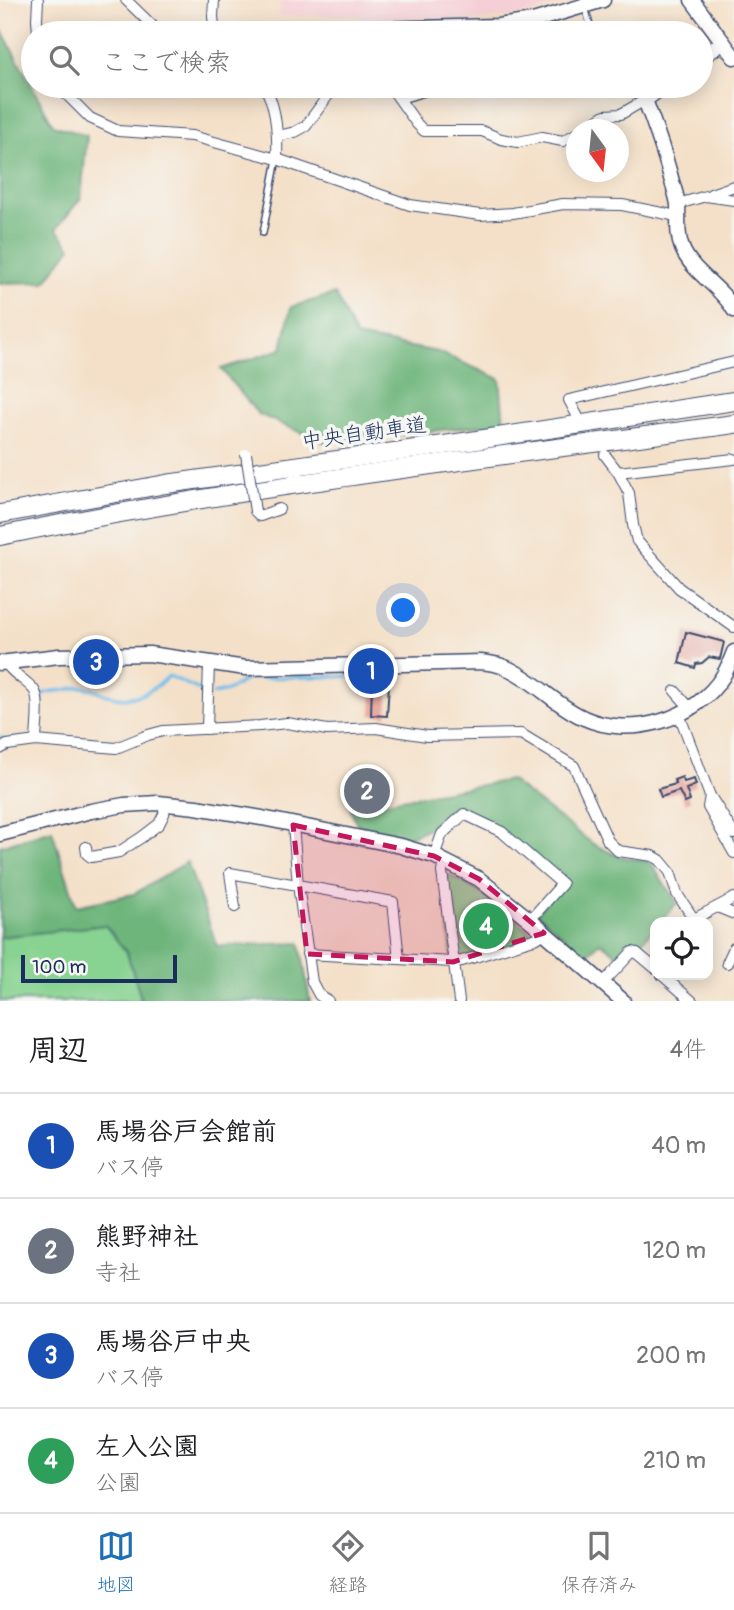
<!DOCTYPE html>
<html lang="ja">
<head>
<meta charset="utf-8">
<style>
	body { margin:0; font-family:Pangolin,"Klee One",sans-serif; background:#f6f6f6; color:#202124 }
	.controls { position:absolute; right:21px; bottom:21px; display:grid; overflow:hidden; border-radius:14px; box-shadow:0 4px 18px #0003 }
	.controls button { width:63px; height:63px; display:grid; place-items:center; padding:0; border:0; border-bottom:2px solid #e0e0e0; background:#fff; color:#202124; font:35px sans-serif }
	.compass { position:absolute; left:566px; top:119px; width:63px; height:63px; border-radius:50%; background:#fff; box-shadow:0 4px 18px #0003; rotate:165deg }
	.scale { position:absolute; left:21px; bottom:18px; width:156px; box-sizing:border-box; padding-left:7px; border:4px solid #1b2f5e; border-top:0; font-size:19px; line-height:24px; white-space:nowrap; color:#1b2f5e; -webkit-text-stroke:5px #f6f6f2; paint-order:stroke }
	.you { position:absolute; left:404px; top:611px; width:24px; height:24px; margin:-18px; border:5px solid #fff; border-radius:50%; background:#1a73e8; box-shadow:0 0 0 10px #1a73e833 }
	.badge { display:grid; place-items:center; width:46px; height:46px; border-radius:50%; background:#1f6fb2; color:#fff; font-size:23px; font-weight:700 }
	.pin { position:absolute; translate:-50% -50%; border:4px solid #fff; box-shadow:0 2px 7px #0006 }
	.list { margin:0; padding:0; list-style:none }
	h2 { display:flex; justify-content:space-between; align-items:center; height:91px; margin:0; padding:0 28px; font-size:30px }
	h2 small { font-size:23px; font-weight:400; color:#757577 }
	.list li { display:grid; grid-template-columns:46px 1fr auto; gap:21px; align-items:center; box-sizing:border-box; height:105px; padding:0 28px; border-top:2px solid #e0e0e0 }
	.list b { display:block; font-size:26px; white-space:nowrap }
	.list p { margin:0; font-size:23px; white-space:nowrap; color:#757577 }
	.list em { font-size:23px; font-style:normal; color:#757577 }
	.icon { flex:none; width:38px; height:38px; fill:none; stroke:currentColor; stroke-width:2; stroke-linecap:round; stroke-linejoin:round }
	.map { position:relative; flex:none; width:734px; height:1001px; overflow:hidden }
	.search { position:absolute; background:#fff; box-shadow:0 4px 18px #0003; left:21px; right:21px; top:21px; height:77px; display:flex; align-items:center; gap:18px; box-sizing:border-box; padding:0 24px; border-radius:38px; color:#757577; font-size:26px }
	.sheet { height:511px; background:#fff }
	nav { display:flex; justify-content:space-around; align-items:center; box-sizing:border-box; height:98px; border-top:2px solid #e0e0e0; background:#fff; font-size:19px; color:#757577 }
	nav a { display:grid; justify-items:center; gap:4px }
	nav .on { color:#1f6fb2 }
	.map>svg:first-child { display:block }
</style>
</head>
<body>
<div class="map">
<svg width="734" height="1001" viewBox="0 0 734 1001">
	<rect width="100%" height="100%" fill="#f6f6f2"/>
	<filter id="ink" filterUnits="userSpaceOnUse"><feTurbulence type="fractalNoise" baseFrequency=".0143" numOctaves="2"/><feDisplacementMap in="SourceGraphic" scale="14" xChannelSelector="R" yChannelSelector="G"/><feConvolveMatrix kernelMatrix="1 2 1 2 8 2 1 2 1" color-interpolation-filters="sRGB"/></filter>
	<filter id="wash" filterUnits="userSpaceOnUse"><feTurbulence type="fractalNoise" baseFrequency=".00686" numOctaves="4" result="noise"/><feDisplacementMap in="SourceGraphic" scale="28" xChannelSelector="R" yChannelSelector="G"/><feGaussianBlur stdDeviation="1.57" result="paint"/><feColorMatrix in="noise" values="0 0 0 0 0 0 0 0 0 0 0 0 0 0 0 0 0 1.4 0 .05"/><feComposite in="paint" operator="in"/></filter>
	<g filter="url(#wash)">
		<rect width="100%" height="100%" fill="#f4e0c8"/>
		<polygon fill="#f6cfd6" points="282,0 574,0 536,12 505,17 471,21 369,20 352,15 278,16"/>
		<g fill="#88d391" stroke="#528178" stroke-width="2">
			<path d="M442,872C479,888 508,912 537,938L453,962Z"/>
			<polygon points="105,925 127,953 142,1001 0,1001 0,937"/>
		</g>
		<g fill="#6eb57b" stroke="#44726c" stroke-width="2">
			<polygon points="0,27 53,125 87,136 81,198 56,229 71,247 45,282 0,283"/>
			<polygon points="335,294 356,337 438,352 500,379 504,423 326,443 258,414 221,369 282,349 291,307"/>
			<polygon points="510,780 593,844 617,856 650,862 677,903 660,922 655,922 655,927 625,960 600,942 586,956 537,913 562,884 468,811 400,841 357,824 350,808"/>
			<polygon points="52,830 76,906 134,894 187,862 217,946 300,943 310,1001 142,1001 127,953 105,925 0,937 0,846"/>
		</g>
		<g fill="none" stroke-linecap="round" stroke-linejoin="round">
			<g stroke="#70bdea" stroke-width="3.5">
				<polyline points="213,694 227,691 249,678 364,676"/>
				<path d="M42,703V694C52,690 55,692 64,690C70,690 75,687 81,687C90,687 99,692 108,695C134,703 150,693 169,676L204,692"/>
				<polyline points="0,737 6,740 19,739"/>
			</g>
		</g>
		<g id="blocks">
			<g fill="#e39990">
				<polygon points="686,632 724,642 720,659 709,657 702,663 696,664 695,668 679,663"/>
				<polygon points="380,682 389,683 387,716 371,715 372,684 380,684"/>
				<polygon points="682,777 684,782 694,779 696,785 686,789 690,801 685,803 679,791 661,797 658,789 676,784 674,780"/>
			</g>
		</g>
	</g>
	<g filter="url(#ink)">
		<use href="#blocks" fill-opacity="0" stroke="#3c4a6e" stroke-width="2"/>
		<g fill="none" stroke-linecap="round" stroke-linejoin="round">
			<g stroke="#3c4a6e" stroke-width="8">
				<g id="lane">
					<polyline points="585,6 592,33"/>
					<polyline points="459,86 489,87 495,86"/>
					<polyline points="401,100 448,86"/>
					<polyline points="263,233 277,159"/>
				</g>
			</g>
			<g stroke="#3c4a6e" stroke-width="12">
				<g id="street">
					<polyline points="126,0 159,32 161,33"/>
					<polyline points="214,0 213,17 215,33"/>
					<polyline points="38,33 37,19 38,0"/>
					<polyline points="58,86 90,118 118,131 192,136 277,159 410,205 480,215 513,213 563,204 622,205 677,216"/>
					<path d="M264,86C277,106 278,135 277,159"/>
					<polyline points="390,86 417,124 424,131 482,131 501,139 518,142 542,137 563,141 576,134"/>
					<polyline points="583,130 605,115 621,114 645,100"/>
					<polyline points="278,136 295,132 306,126 329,94 337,86"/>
					<polyline points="711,194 734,186"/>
					<polyline points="678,204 706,196 734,200"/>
					<polyline points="578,417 569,400 734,362"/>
					<polyline points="605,455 618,472 629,493 633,525 637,541 679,588 734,627"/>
					<polyline points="618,472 734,459"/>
					<polyline points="255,511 260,516 279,509"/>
					<path d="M5,662C13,675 25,679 34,690C41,699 36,729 36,741"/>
					<polyline points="675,691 690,708"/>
					<polyline points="679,714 710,796 734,834"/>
					<polyline points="207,729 209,663"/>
					<polyline points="0,749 7,745 36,741 116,748 148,735 163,731 260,726 287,723 327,730 376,728 427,736 521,734 574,766 608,841 618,851 653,856 660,860 670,872 677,894 694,919 734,898"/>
					<polyline points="710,796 708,807 734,853"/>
					<polyline points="293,825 298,885 312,982 319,995 328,1001"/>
					<polyline points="86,847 87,854 91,857 119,852 142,837 159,824 164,814 165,804"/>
					<polyline points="434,856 442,834 464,814 502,832 562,884 530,920"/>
					<polyline points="444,861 442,872 459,1001"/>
					<polyline points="235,907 230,873 393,902 399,959"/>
					<polyline points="717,907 734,914"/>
					<polyline points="307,954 453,962 462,961 537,938 544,933"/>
					<polyline points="727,963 734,948"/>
					<polyline points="662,975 692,1001"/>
					<polyline points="603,983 632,952 637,953 655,968"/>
				</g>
			</g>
			<g stroke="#3c4a6e" stroke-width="17">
				<g id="secondary">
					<polyline points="692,0 734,57"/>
					<polyline points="375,29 498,26 533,21 603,0"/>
					<polyline points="701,58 723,42"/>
					<path d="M664,86L645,100C655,126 664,151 671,178C673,186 677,196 678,205C679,220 676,233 682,248C692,273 721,286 734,310"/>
					<path d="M0,663L59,656L149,654L246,668L481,662C490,663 499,664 507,668C535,680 556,706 584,718C630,739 696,720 723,676C727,669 731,660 734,652"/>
					<polyline points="0,834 91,811 124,805 158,803 196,807 262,818 401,846 434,856 479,879 530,920 623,1001"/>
				</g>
			</g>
			<g stroke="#3c4a6e" stroke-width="20">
				<g id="highway">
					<polyline points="0,514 166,484 444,445 734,401"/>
					<path d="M0,536C243,486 489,458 734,424"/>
				</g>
			</g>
			<use href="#lane" stroke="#fff" stroke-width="5"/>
			<use href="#street" stroke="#fff" stroke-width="10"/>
			<use href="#secondary" stroke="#fff" stroke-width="14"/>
			<use href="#highway" stroke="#fff" stroke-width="18"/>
			<g stroke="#3c4a6e" stroke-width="12" stroke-linecap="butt">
				<polyline id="street-bridge" points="246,454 255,511"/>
			</g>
			<use href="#street-bridge" stroke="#fff" stroke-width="10"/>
		</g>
	</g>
	<path fill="#c2185b" fill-opacity="0.2" stroke="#c2185b" stroke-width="5" stroke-dasharray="14 9" stroke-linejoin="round" d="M293,825L434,856L479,879L544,933L453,962L307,954Z"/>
	<g text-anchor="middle" stroke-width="7" stroke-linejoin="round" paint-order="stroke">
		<g font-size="21" fill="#1b2f5e" stroke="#f6f6f2">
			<text transform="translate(364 433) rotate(-8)" y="7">中央自動車道</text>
		</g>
	</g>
</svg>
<div class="controls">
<button><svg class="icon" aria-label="locate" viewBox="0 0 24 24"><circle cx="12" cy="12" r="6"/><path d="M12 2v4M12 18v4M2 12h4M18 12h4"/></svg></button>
</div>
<svg class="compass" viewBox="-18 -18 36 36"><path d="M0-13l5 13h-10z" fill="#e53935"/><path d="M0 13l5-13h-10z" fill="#757577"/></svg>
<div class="scale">100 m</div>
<div class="you"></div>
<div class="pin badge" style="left:371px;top:671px;background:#1a4fb4">1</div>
<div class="pin badge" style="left:367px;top:791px;background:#6b7280">2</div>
<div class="pin badge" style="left:96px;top:662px;background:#1a4fb4">3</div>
<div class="pin badge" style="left:486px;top:926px;background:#2e9e5b">4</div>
<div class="search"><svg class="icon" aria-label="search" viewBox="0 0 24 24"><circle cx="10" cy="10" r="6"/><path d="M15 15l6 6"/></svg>ここで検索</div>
</div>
<section class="sheet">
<h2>周辺<small>4件</small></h2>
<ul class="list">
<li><span class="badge" style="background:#1a4fb4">1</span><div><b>馬場谷戸会館前</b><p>バス停</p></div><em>40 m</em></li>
<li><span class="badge" style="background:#6b7280">2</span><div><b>熊野神社</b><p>寺社</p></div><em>120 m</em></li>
<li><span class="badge" style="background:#1a4fb4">3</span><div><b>馬場谷戸中央</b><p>バス停</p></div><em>200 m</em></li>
<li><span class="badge" style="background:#2e9e5b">4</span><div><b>左入公園</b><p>公園</p></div><em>210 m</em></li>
</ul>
</section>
<nav>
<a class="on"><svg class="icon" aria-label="map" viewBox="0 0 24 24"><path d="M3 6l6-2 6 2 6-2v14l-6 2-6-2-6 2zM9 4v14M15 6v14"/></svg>地図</a>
<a><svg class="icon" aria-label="directions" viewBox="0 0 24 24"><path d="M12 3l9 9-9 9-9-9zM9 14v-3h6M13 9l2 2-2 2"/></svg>経路</a>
<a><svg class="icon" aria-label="saved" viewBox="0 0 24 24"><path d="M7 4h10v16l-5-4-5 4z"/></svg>保存済み</a>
</nav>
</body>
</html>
